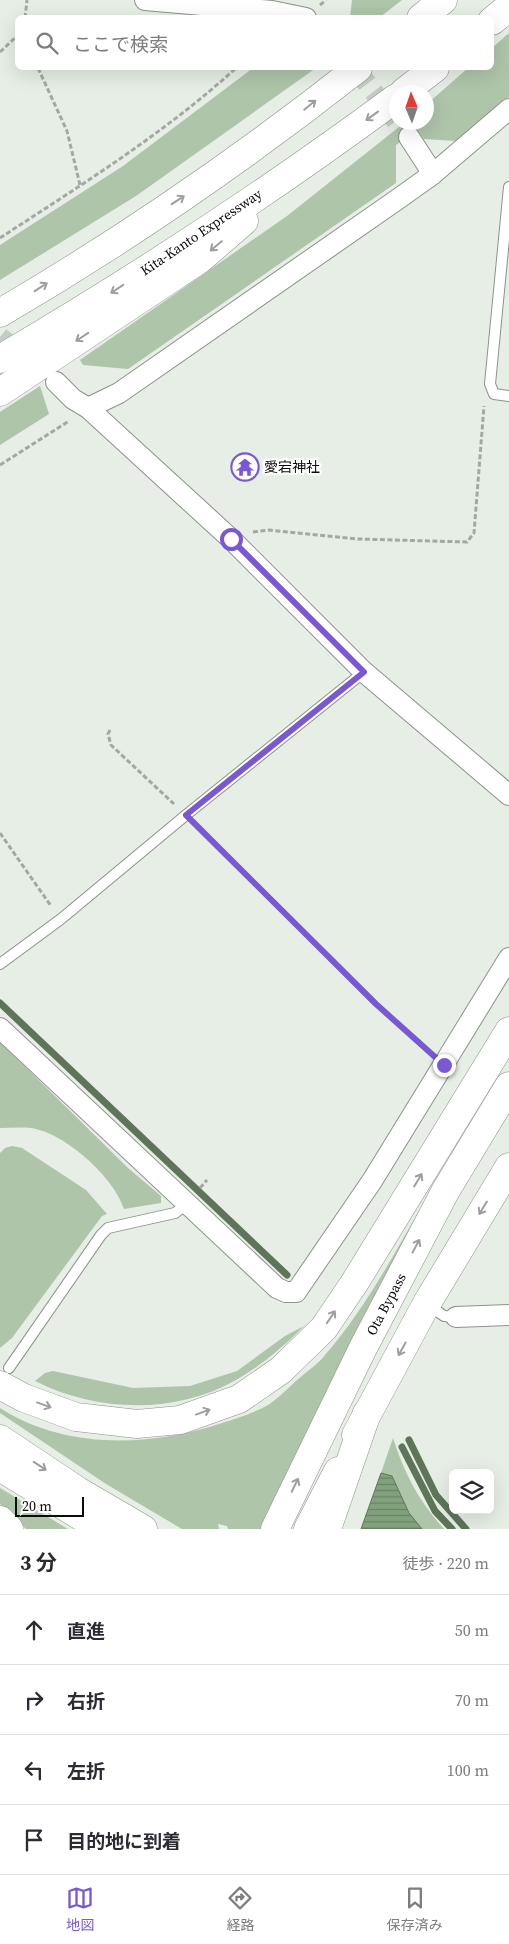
<!DOCTYPE html>
<html lang="ja">
<head>
<meta charset="utf-8">
<style>
	body { margin:0; font-family:"Source Serif 4","Noto Sans JP",serif; background:#f7f7f7; color:#2b2b33 }
	.controls { position:absolute; right:15px; bottom:15px; display:grid; overflow:hidden; border-radius:8px; box-shadow:0 5px 20px #0002 }
	.controls button { width:45px; height:45px; display:grid; place-items:center; padding:0; border:0; border-bottom:1px solid #e1e1e2; background:#fff; color:#2b2b33; font:25px sans-serif }
	.compass { position:absolute; left:389px; top:85px; width:45px; height:45px; border-radius:50%; background:#fff; box-shadow:0 5px 20px #0002; rotate:358deg }
	.scale { position:absolute; left:15px; bottom:12px; width:69px; box-sizing:border-box; padding-left:5px; border:2px solid #0b0d0a; border-top:0; font-size:14px; line-height:18px; white-space:nowrap; color:#0b0d0a; -webkit-text-stroke:4px #fff; paint-order:stroke }
	.stop { position:absolute; width:15px; height:15px; margin:-11px; border:4px solid #7959d3; border-radius:50%; background:#fff }
	.stop.end { background:#7959d3; border-color:#fff; box-shadow:0 1px 5px #0008 }
	.list { margin:0; padding:0; list-style:none }
	h2 { display:flex; justify-content:space-between; align-items:center; height:65px; margin:0; padding:0 20px; font-size:21px }
	h2 small { font-size:16px; font-weight:400; color:#7c7c81 }
	.list li { display:grid; grid-template-columns:32px 1fr auto; gap:15px; align-items:center; box-sizing:border-box; height:70px; padding:0 20px; border-top:1px solid #e1e1e2 }
	.list b { display:block; font-size:19px; white-space:nowrap }
	.list em { font-size:16px; font-style:normal; color:#7c7c81 }
	.icon { flex:none; width:28px; height:28px; fill:none; stroke:currentColor; stroke-width:2; stroke-linecap:round; stroke-linejoin:round }
	.map { position:relative; flex:none; width:509px; height:1529px; overflow:hidden }
	.search { position:absolute; background:#fff; box-shadow:0 5px 20px #0002; left:15px; right:15px; top:15px; height:55px; display:flex; align-items:center; gap:12px; box-sizing:border-box; padding:0 18px; border-radius:8px; color:#7c7c81; font-size:19px }
	.sheet { height:345px; background:#fff }
	nav { display:flex; justify-content:space-around; align-items:center; box-sizing:border-box; height:70px; border-top:1px solid #e1e1e2; background:#fff; font-size:14px; color:#7c7c81 }
	nav a { display:grid; justify-items:center; gap:2px }
	nav .on { color:#7959d3 }
	.map>svg:first-child { display:block }
</style>
</head>
<body>
<div class="map">
<svg width="509" height="1529" viewBox="0 0 509 1529">
	<defs>
		<pattern id="water-rules" width="6" height="5" patternUnits="userSpaceOnUse" patternTransform="scale(1.25)"><rect width="6" height="5" fill="#81a27c"/><path d="M0 2.5h6" fill="none" stroke="#688264"/></pattern>
	</defs>
	<rect width="100%" height="100%" fill="#e6eee5"/>
	<g fill="#aec5aa">
		<polygon points="352,0 402,0 380,17 350,17"/>
		<polygon points="509,33 509,97 456,141 424,139 417,130 396,145 396,183 128,369 83,365 80,360 287,216 404,123 426,122 427,104 468,68 492,68 492,48"/>
		<polygon points="253,68 316,68 136,196 0,280 0,245 123,166"/>
		<polygon points="40,386 49,414 0,445 0,412"/>
		<path d="M0,1042L128,1168L161,1196V1203L124,1209C114,1177 65,1133 31,1128C21,1127 10,1128 0,1128Z"/>
		<polygon points="12,1146 22,1148 86,1190 107,1214 102,1216 12,1338 0,1348 0,1153 5,1148"/>
		<path d="M418,1213L261,1529H228L227,1526L218,1524L219,1529H182L106,1484L0,1413V1408C65,1450 151,1447 222,1423C238,1418 257,1412 271,1403C282,1395 292,1384 303,1375C310,1369 319,1363 325,1355C362,1313 390,1261 418,1213Z"/>
		<path d="M304,1326C283,1347 262,1365 236,1380C175,1415 96,1412 35,1381L45,1373L53,1371L133,1388L190,1386L237,1371L285,1336Z"/>
		<path d="M393,1438C404,1473 420,1503 444,1529H422L409,1513L392,1476L381,1473Z"/>
		<polygon points="0,1488 68,1529 26,1529 0,1504"/>
	</g>
	<polygon fill="url(#water-rules)" stroke="#5e755a" points="381,1473 392,1476 409,1513 422,1529 361,1529"/>
	<g fill="none" stroke-linecap="round" stroke-linejoin="round">
		<g stroke="#5e755a" stroke-width="7">
			<polyline points="0,1003 287,1275"/>
			<polyline points="409,1440 436,1495 466,1529"/>
			<polyline points="402,1447 435,1511 452,1529"/>
		</g>
		<g stroke="#c5ccc4" stroke-width="20" stroke-dasharray="20 10" stroke-linecap="butt">
			<polyline points="355,68 396,121"/>
			<polyline points="0,337 25,357"/>
		</g>
		<g stroke="#8c938b" stroke-width="12">
			<g id="service">
				<polyline points="509,187 490,384 494,394 509,396"/>
				<polyline points="0,964 61,919 186,815 364,672"/>
				<polyline points="427,1304 444,1316 456,1317"/>
				<polyline points="9,1368 101,1235 108,1228 175,1213 187,1204"/>
			</g>
		</g>
		<g stroke="#8c938b" stroke-width="22">
			<g id="minor">
				<polyline points="145,0 272,11 306,18"/>
				<polyline points="409,137 433,174"/>
				<polyline points="56,382 73,399 88,408 231,539 364,672 509,795"/>
				<polyline points="88,408 119,393 398,199 433,174 509,109"/>
				<polyline points="0,1028 277,1288 286,1292 296,1292 372,1181 509,958"/>
				<polyline points="456,1317 509,1315"/>
			</g>
		</g>
		<g stroke="#8c938b" stroke-width="29">
			<g id="trunk">
				<polyline points="356,1435 427,1303 509,1167"/>
				<polyline points="275,1529 363,1348 446,1190 509,1086"/>
				<polyline points="308,1529 338,1471"/>
			</g>
		</g>
		<g stroke="#8c938b" stroke-width="29">
			<g id="motorway">
				<polyline points="421,18 443,0"/>
				<polyline points="492,21 509,7"/>
				<polyline points="404,92 435,68"/>
				<path d="M0,313C125,240 245,157 358,68"/>
				<path d="M0,359C136,279 269,192 396,98"/>
				<polyline points="0,392 200,259 244,221"/>
				<polyline points="0,1385 24,1398 76,1417 137,1424 180,1420 239,1399 281,1370 324,1328 355,1282 509,1031"/>
				<polyline points="0,1439 78,1491 143,1529"/>
				<polyline points="0,1467 102,1529"/>
				<polyline points="0,1520 9,1529"/>
				<polyline points="327,1529 367,1413"/>
			</g>
		</g>
		<g stroke="#a3a9a2" stroke-width="3" stroke-dasharray="5 2.5" stroke-linecap="butt">
			<polyline points="320,5 326,0"/>
			<polyline points="25,18 27,0"/>
			<polyline points="0,52 18,35"/>
			<polyline points="38,68 67,131 80,185"/>
			<path d="M0,238C81,185 165,133 236,68"/>
			<polyline points="0,465 69,421"/>
			<polyline points="253,532 269,530 358,539 467,542 474,533 484,406"/>
			<polyline points="110,730 108,734 111,745 174,804"/>
			<polyline points="196,825 376,1004 428,1051"/>
			<polyline points="0,833 51,906"/>
			<polyline points="200,1188 207,1180"/>
		</g>
		<use href="#service" stroke="#fff" stroke-width="10"/>
		<use href="#minor" stroke="#fff" stroke-width="20"/>
		<use href="#trunk" stroke="#fff" stroke-width="28"/>
		<use href="#motorway" stroke="#fff" stroke-width="28"/>
	</g>
	<defs><path id="oneway-shaft" d="M-6 0H5M1.5-3L5.5 0L1.5 3" fill="none" stroke-width="1.6" stroke-linecap="round" stroke-linejoin="round" transform="scale(1.25)"/></defs>
	<g stroke="#9d9e9d">
		<use href="#oneway-shaft" transform="translate(310 105) rotate(-39)"/>
		<use href="#oneway-shaft" transform="translate(372 116) rotate(144)"/>
		<use href="#oneway-shaft" transform="translate(178 200) rotate(-33)"/>
		<use href="#oneway-shaft" transform="translate(216 246) rotate(140)"/>
		<use href="#oneway-shaft" transform="translate(41 287) rotate(-33)"/>
		<use href="#oneway-shaft" transform="translate(117 289) rotate(146)"/>
		<use href="#oneway-shaft" transform="translate(82 337) rotate(146)"/>
		<use href="#oneway-shaft" transform="translate(418 1180) rotate(-59)"/>
		<use href="#oneway-shaft" transform="translate(483 1208) rotate(121)"/>
		<use href="#oneway-shaft" transform="translate(416 1246) rotate(-62)"/>
		<use href="#oneway-shaft" transform="translate(331 1317) rotate(-56)"/>
		<use href="#oneway-shaft" transform="translate(402 1349) rotate(119)"/>
		<use href="#oneway-shaft" transform="translate(44 1405) rotate(20)"/>
		<use href="#oneway-shaft" transform="translate(203 1412) rotate(-20)"/>
		<use href="#oneway-shaft" transform="translate(40 1466) rotate(33)"/>
		<use href="#oneway-shaft" transform="translate(295 1485) rotate(-64)"/>
	</g>
	<g fill="none" stroke-linecap="round" stroke-linejoin="round">
		<polyline stroke="#7959d3" stroke-width="6" points="231,539 364,672 186,815 376,1004 444,1065"/>
	</g>
	<defs>
		<g id="temple-ring" transform="scale(1.4375)"><circle r="9.5" fill="#fff" stroke="#7959d3" stroke-width="1.5"/><path d="M0-6L5-2H3V0L6.5 2.5H4V6H1.5V3h-3V6H-4V2.5H-6.5L-3 0V-2H-5Z" fill="#7959d3"/></g>
	</defs>
	<g fill-rule="evenodd">
		<use href="#temple-ring" x="245" y="467"/>
	</g>
	<g text-anchor="middle" stroke-width="4.5" stroke-linejoin="round" paint-order="stroke">
		<g font-size="14" fill="#0b0d0a" stroke="#fff">
			<text transform="translate(201 232) rotate(-34)" y="5">Kita-Kanto Expressway</text>
			<text transform="translate(386 1304) rotate(-62)" y="5">Ota Bypass</text>
		</g>
		<g font-size="14" fill="#0b0d0a" stroke="#fff" text-anchor="start">
			<text x="264" y="472">愛宕神社</text>
		</g>
	</g>
</svg>
<div class="controls">
<button><svg class="icon" aria-label="layers" viewBox="0 0 24 24"><path d="M12 4l9 5-9 5-9-5zM3 14l9 5 9-5"/></svg></button>
</div>
<svg class="compass" viewBox="-18 -18 36 36"><path d="M0-13l5 13h-10z" fill="#e53935"/><path d="M0 13l5-13h-10z" fill="#7c7c81"/></svg>
<div class="scale">20 m</div>
<div class="stop" style="left:231px;top:539px"></div>
<div class="stop end" style="left:444px;top:1065px"></div>
<div class="search"><svg class="icon" aria-label="search" viewBox="0 0 24 24"><circle cx="10" cy="10" r="6"/><path d="M15 15l6 6"/></svg>ここで検索</div>
</div>
<section class="sheet">
<h2>3 分<small>徒歩 · 220 m</small></h2>
<ul class="list">
<li><svg class="icon" aria-label="ahead" viewBox="0 0 24 24"><path d="M12 20V5M6 11l6-6 6 6"/></svg><div><b>直進</b></div><em>50 m</em></li>
<li><svg class="icon" aria-label="right" viewBox="0 0 24 24"><path d="M7 20v-9h11M14 6l5 5-5 5"/></svg><div><b>右折</b></div><em>70 m</em></li>
<li><svg class="icon" aria-label="left" viewBox="0 0 24 24"><path d="M17 20v-9H6M10 6l-5 5 5 5"/></svg><div><b>左折</b></div><em>100 m</em></li>
<li><svg class="icon" aria-label="arrive" viewBox="0 0 24 24"><path d="M6 21V4h12l-3 4 3 4H6"/></svg><div><b>目的地に到着</b></div></li>
</ul>
</section>
<nav>
<a class="on"><svg class="icon" aria-label="map" viewBox="0 0 24 24"><path d="M3 6l6-2 6 2 6-2v14l-6 2-6-2-6 2zM9 4v14M15 6v14"/></svg>地図</a>
<a><svg class="icon" aria-label="directions" viewBox="0 0 24 24"><path d="M12 3l9 9-9 9-9-9zM9 14v-3h6M13 9l2 2-2 2"/></svg>経路</a>
<a><svg class="icon" aria-label="saved" viewBox="0 0 24 24"><path d="M7 4h10v16l-5-4-5 4z"/></svg>保存済み</a>
</nav>
</body>
</html>
